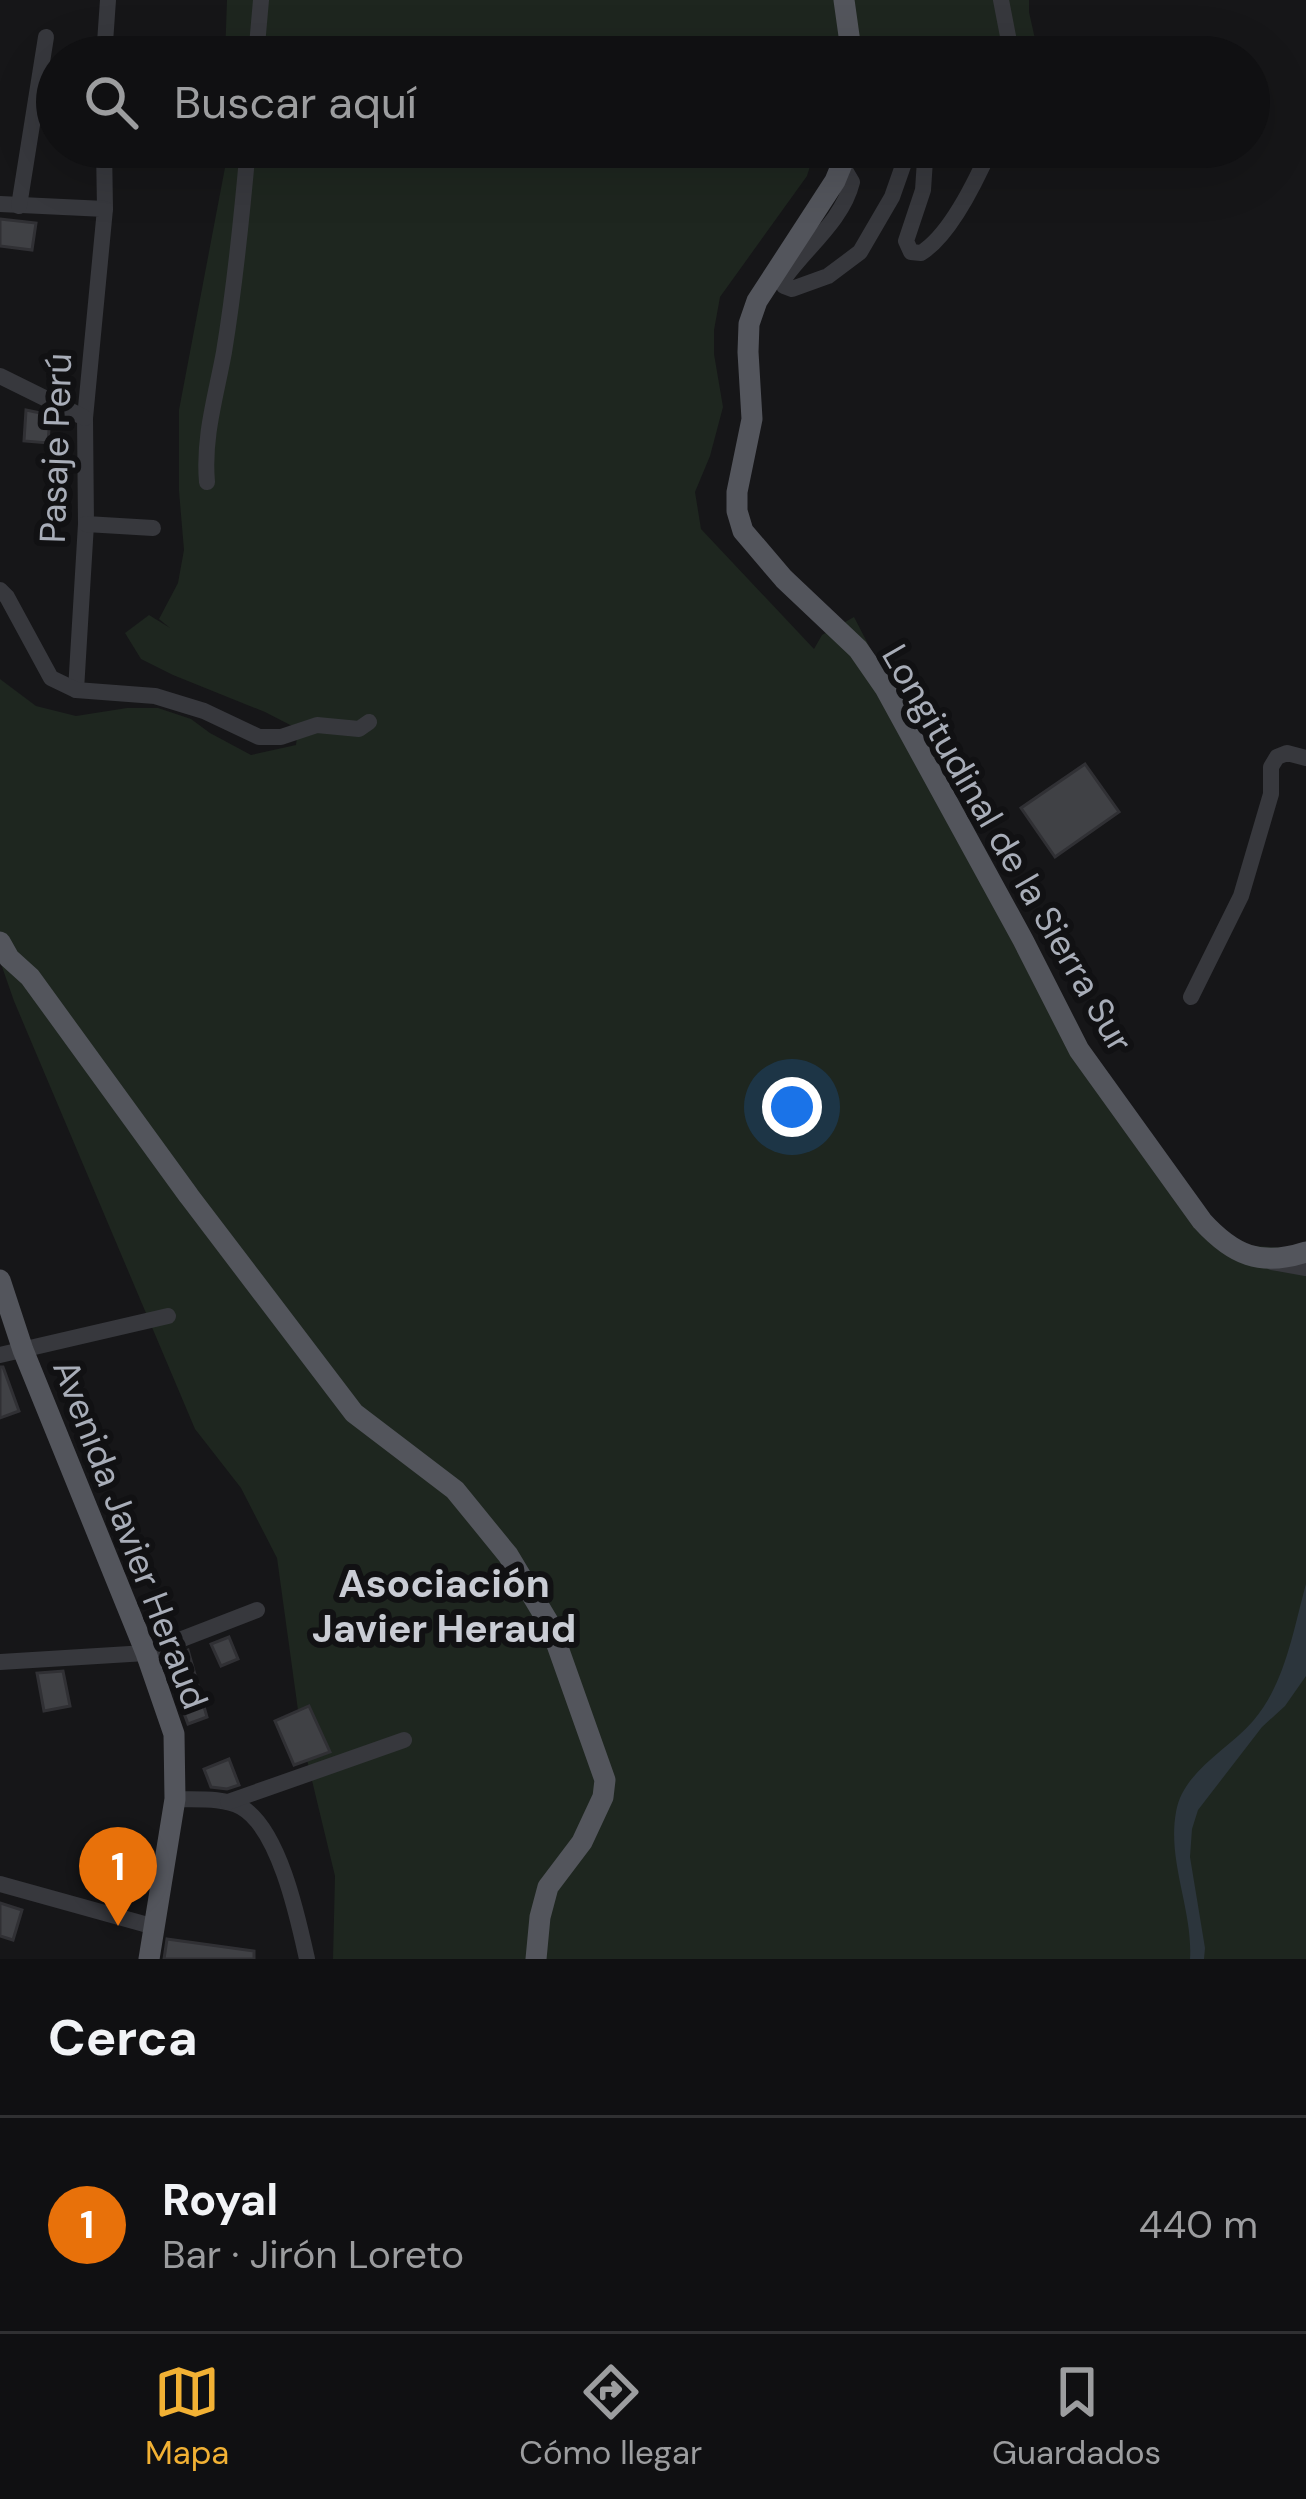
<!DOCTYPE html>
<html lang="es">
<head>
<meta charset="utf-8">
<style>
	body { margin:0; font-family:"DM Sans",sans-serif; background:#19191b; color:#f1f3f6 }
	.you { position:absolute; left:792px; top:1107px; width:42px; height:42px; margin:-30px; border:9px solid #fff; border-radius:50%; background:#1a73e8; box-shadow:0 0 0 18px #1a73e833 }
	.badge { display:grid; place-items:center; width:78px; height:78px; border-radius:50%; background:#f2b134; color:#fff; font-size:39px; font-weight:700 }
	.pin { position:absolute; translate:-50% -99px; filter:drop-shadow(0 3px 6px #0008) }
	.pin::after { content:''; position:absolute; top:63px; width:42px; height:36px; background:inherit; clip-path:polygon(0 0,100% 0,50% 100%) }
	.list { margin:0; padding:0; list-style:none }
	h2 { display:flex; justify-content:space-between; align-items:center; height:156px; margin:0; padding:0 48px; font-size:51px }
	h2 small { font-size:39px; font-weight:400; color:#9c9d9f }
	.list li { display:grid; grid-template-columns:78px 1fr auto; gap:36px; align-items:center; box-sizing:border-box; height:216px; padding:0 48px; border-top:3px solid #303032 }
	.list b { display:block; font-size:45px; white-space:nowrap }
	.list p { margin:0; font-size:39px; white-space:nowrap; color:#9c9d9f }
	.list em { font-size:39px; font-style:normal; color:#9c9d9f }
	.icon { flex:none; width:66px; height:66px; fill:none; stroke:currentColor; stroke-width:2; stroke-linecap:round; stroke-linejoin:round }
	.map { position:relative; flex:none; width:1306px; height:1959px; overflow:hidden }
	.search { position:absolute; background:#101012; box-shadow:0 12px 48px #0002; left:36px; right:36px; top:36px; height:132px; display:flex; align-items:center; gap:30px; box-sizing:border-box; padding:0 42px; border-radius:66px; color:#9c9d9f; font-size:45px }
	.sheet { height:372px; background:#101012 }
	nav { display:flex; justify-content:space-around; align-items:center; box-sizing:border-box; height:168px; border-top:3px solid #303032; background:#101012; font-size:33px; color:#9c9d9f }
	nav a { display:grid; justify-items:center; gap:6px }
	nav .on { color:#f2b134 }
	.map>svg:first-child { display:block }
</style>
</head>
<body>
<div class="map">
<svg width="1306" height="1959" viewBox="0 0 1306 1959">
	<rect width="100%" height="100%" fill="#161618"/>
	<g fill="#1e261f">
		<polygon points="227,0 1029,0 1029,12 1039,57 225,57"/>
		<polygon points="224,147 816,147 807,176 720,297 714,330 714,354 723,407 710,456 695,492 701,529 814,649 822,635 854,617 1046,987 1191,1205 1239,1245 1304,1249 1306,1240 1306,1959 333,1959 335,1876 302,1739 277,1558 241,1488 195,1429 14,1001 0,961 0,679 36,706 76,716 127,708 158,708 191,719 210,733 251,755 296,745 298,729 265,712 173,675 141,659 125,633 149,615 170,628 159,619 178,583 184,550 179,491 179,410 227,157"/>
	</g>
	<path fill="#2c353c" d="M1306,1584V1676L1285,1706L1262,1727L1198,1810L1192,1829L1190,1857L1205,1948L1204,1959H1190C1193,1910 1167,1861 1176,1812C1183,1771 1228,1750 1253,1721C1285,1684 1293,1631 1306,1584Z"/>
	<g fill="#404145" stroke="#303034" stroke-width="3">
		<polygon points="0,219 36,223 32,250 0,246"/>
		<polygon points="26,410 50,415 48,443 24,441"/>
		<polygon points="1085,764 1119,812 1055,857 1021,808"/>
		<polygon points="0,1367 3,1367 19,1411 0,1418"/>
		<polygon points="229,1637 238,1659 221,1666 211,1644"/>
		<polygon points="188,1650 207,1717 188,1724 164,1660"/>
		<polygon points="63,1671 70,1706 44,1711 37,1673"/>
		<polygon points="309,1706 330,1752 294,1765 275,1721"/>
		<polygon points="229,1759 239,1785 227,1789 211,1787 204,1769"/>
		<polygon points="0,1903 22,1910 13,1940 0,1936"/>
		<polygon points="167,1939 254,1951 254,1959 164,1959"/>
	</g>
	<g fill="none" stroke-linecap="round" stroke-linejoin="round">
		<g stroke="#37383d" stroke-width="16">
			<polyline points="1001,0 1012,57"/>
			<polyline points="104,57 108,0"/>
			<polyline points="256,57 261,0"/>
			<polyline points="104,147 105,209"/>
			<path d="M842,165L852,182C843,219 808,246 786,276L784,286L792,289L828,276L860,252L892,197L905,160L913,154H920L925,160L923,190L906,241L911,252L921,253C950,235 977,179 991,147"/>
			<polyline points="0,204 105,209 85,418 86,524 76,690"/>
			<polyline points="19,206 46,37"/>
			<polyline points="0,376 85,418"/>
			<path d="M207,482C203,437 216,396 224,352C235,285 242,215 248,147"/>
			<polyline points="86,524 153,528"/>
			<polyline points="0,590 7,597 51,678 76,690 155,696 204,711 259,737 281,737 317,725 359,729 369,722"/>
			<polyline points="1191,997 1241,896 1271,794 1271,767 1277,757 1287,753 1306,758"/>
			<polyline points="1272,1262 1306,1268"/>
			<polyline points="0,1355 168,1316"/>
			<polyline points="0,1662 146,1653 257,1610"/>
			<path d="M175,1799C194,1800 223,1797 241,1807C279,1828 298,1918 307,1959"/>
			<polyline points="228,1802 404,1740"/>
			<polyline points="0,1884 155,1927"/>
		</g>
		<g stroke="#53555c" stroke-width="21">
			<polyline points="844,0 852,57"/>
			<path d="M849,147L835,181L757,301L749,324L748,352L752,419L737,492V511L743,531L784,579L858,649L885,688L1023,940L1079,1050L1202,1221C1233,1255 1260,1267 1306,1252"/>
			<polyline points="0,942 9,958 30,977 189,1196 354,1413 455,1490 508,1555 550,1625 605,1780 603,1797 582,1842 548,1887 540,1917 536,1959"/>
			<polyline points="0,1280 23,1350 146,1653 174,1734 175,1799 149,1959"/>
		</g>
	</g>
	<g text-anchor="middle" stroke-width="12" stroke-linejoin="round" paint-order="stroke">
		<g font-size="36" fill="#a8adb8" stroke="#111113">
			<text transform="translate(55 448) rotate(-88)" y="13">Pasaje Perú</text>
			<text transform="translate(1008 848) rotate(60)" y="13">Longitudinal de la Sierra Sur</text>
			<text transform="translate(131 1534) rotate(69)" y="13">Avenida Javier Heraud</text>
		</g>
		<g font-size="39" font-weight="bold" fill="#c9ccd4" stroke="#111113">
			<text x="444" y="1597">Asociación<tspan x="444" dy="45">Javier Heraud</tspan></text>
		</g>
	</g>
</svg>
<div class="you"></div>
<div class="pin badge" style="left:118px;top:1926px;background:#e8710a">1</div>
<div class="search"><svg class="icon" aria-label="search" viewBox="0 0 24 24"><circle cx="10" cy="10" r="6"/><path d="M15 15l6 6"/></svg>Buscar aquí</div>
</div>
<section class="sheet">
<h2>Cerca<small></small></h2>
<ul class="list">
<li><span class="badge" style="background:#e8710a">1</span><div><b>Royal</b><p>Bar · Jirón Loreto</p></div><em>440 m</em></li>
</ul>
</section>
<nav>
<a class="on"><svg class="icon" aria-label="map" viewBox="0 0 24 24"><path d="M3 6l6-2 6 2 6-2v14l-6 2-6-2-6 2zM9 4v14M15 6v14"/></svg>Mapa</a>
<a><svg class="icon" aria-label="directions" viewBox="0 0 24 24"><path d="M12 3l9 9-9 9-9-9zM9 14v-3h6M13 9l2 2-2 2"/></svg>Cómo llegar</a>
<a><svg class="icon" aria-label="saved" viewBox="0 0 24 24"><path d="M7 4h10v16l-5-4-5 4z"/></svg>Guardados</a>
</nav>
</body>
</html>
